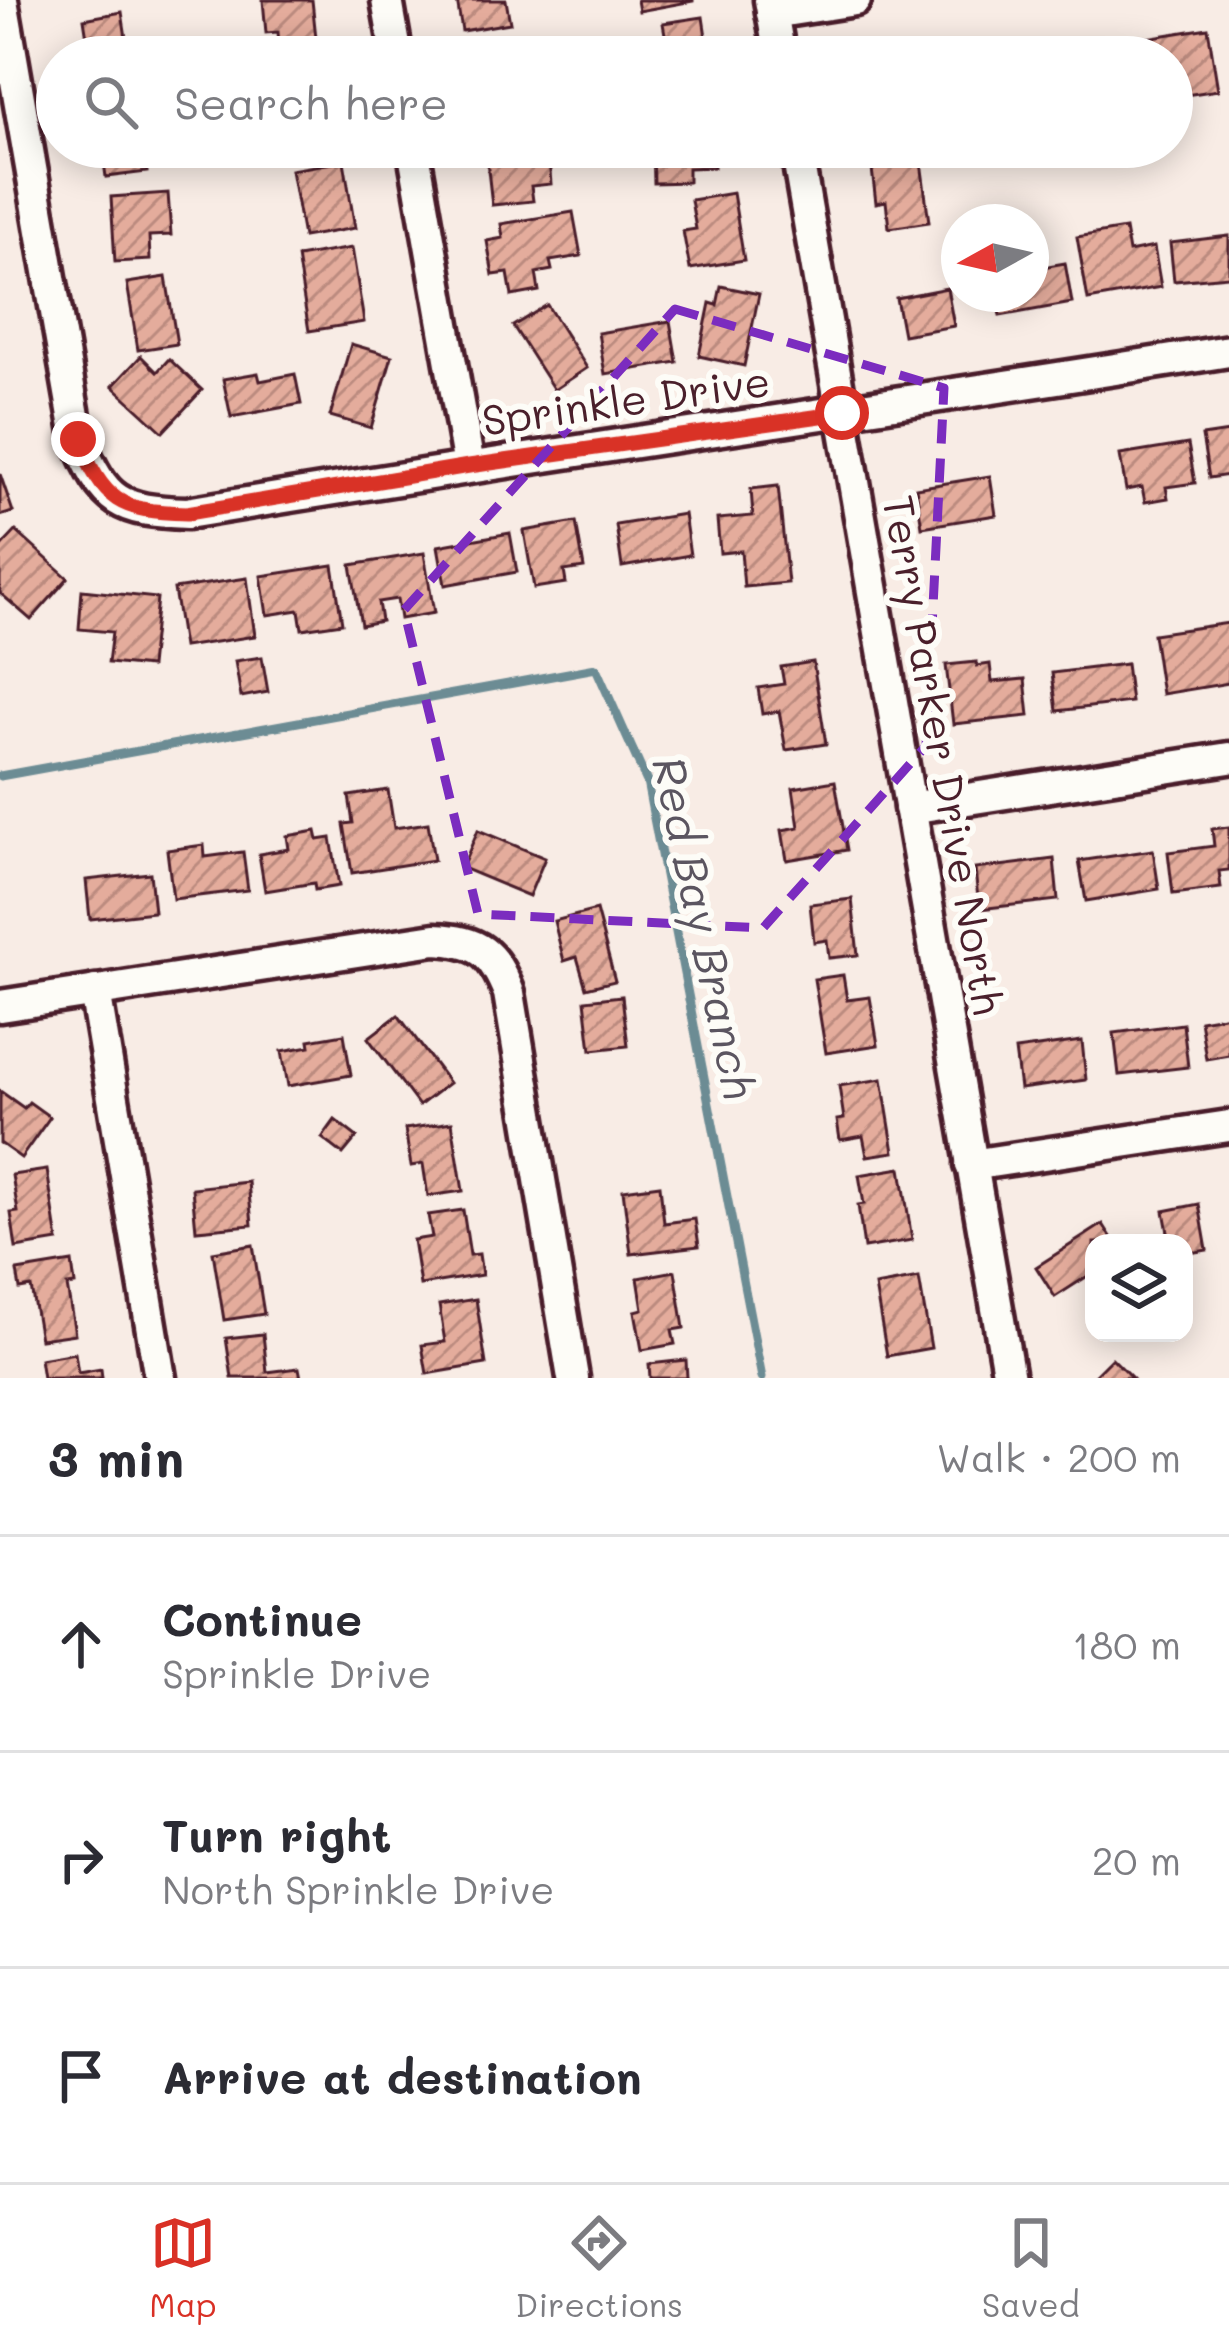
<!DOCTYPE html>
<html lang="en">
<head>
<meta charset="utf-8">
<style>
	body { margin:0; font-family:Mali,sans-serif; background:#f7f7f7; color:#2b2b33 }
	.controls { position:absolute; right:36px; bottom:36px; display:grid; overflow:hidden; border-radius:24px; box-shadow:0 6px 30px #0003 }
	.controls button { width:108px; height:108px; display:grid; place-items:center; padding:0; border:0; border-bottom:3px solid #e1e1e2; background:#fff; color:#2b2b33; font:60px sans-serif }
	.compass { position:absolute; left:941px; top:204px; width:108px; height:108px; border-radius:50%; background:#fff; box-shadow:0 6px 30px #0003; rotate:262deg }
	.stop { position:absolute; width:36px; height:36px; margin:-27px; border:9px solid #d93025; border-radius:50%; background:#fff }
	.stop.end { background:#d93025; border-color:#fff; box-shadow:0 3px 12px #0008 }
	.list { margin:0; padding:0; list-style:none }
	h2 { display:flex; justify-content:space-between; align-items:center; height:156px; margin:0; padding:0 48px; font-size:51px }
	h2 small { font-size:39px; font-weight:400; color:#7c7c81 }
	.list li { display:grid; grid-template-columns:78px 1fr auto; gap:36px; align-items:center; box-sizing:border-box; height:216px; padding:0 48px; border-top:3px solid #e1e1e2 }
	.list b { display:block; font-size:45px; white-space:nowrap }
	.list p { margin:0; font-size:39px; white-space:nowrap; color:#7c7c81 }
	.list em { font-size:39px; font-style:normal; color:#7c7c81 }
	.icon { flex:none; width:66px; height:66px; fill:none; stroke:currentColor; stroke-width:2; stroke-linecap:round; stroke-linejoin:round }
	.map { position:relative; flex:none; width:1229px; height:1378px; overflow:hidden }
	.search { position:absolute; background:#fff; box-shadow:0 6px 30px #0003; left:36px; right:36px; top:36px; height:132px; display:flex; align-items:center; gap:30px; box-sizing:border-box; padding:0 42px; border-radius:66px; color:#7c7c81; font-size:45px }
	.sheet { height:804px; background:#fff }
	nav { display:flex; justify-content:space-around; align-items:center; box-sizing:border-box; height:168px; border-top:3px solid #e1e1e2; background:#fff; font-size:33px; color:#7c7c81 }
	nav a { display:grid; justify-items:center; gap:6px }
	nav .on { color:#d93025 }
	.map>svg:first-child { display:block }
</style>
</head>
<body>
<div class="map">
<svg width="1229" height="1378" viewBox="0 0 1229 1378">
	<defs>
		<pattern id="building-hatch" width="6" height="6" patternUnits="userSpaceOnUse" patternTransform="scale(3)"><rect width="6" height="6" fill="#e4ac9c"/><path d="M-1 1l2-2M0 6l6-6M5 7l2-2" fill="none" stroke="#bb8b7f"/></pattern>
	</defs>
	<rect width="100%" height="100%" fill="#f8ece5"/>
	<filter id="ink" filterUnits="userSpaceOnUse"><feTurbulence type="fractalNoise" baseFrequency=".00833" numOctaves="2"/><feDisplacementMap in="SourceGraphic" scale="24" xChannelSelector="R" yChannelSelector="G"/><feConvolveMatrix kernelMatrix="1 2 1 2 8 2 1 2 1" color-interpolation-filters="sRGB"/></filter>
	<g filter="url(#ink)">
		<g fill="none" stroke-linecap="round" stroke-linejoin="round">
			<polyline stroke="#6c8c94" stroke-width="9" points="0,776 596,668 647,782 762,1378"/>
		</g>
		<g fill="url(#building-hatch)" stroke="#4a1f2b" stroke-width="3">
			<polygon points="263,0 312,0 318,57 280,57 278,32 266,33"/>
			<polygon points="457,0 506,0 510,23 462,31"/>
			<polygon points="637,0 693,0 693,1 639,11"/>
			<polygon points="122,12 129,57 90,57 84,19"/>
			<polygon points="703,17 709,57 669,57 663,23"/>
			<polygon points="1208,28 1218,90 1179,96 1176,74 1172,75 1172,57 1137,57 1134,40"/>
			<polygon points="1077,43 1078,52 1114,46 1116,57 1045,57 1044,49"/>
			<polygon points="102,147 144,147 147,172 106,177"/>
			<polygon points="548,147 551,184 531,186 533,201 492,205 486,152"/>
			<polygon points="653,147 725,147 725,150 713,151 714,167 688,168 688,182 654,183"/>
			<polygon points="344,161 355,228 303,237 291,170"/>
			<polygon points="921,162 929,222 889,228 886,201 876,203 872,169"/>
			<polygon points="168,193 171,235 149,236 150,260 115,262 111,197"/>
			<polygon points="733,193 744,260 690,269 683,231 696,229 691,200"/>
			<polygon points="573,212 581,256 550,261 552,270 536,273 539,291 512,296 508,273 493,275 487,241 503,238 501,224"/>
			<polygon points="1125,229 1129,252 1154,247 1161,287 1088,300 1077,237"/>
			<polygon points="1229,236 1229,276 1174,281 1170,243"/>
			<polygon points="352,248 364,322 309,331 297,257"/>
			<polygon points="1065,263 1072,303 1000,316 996,294 1031,294 1031,269"/>
			<polygon points="166,277 177,344 138,350 127,283"/>
			<polygon points="721,286 759,294 744,366 699,356 710,303 717,305"/>
			<polygon points="947,288 954,326 903,335 896,298"/>
			<polygon points="547,305 587,368 554,390 513,326"/>
			<polygon points="670,321 677,362 605,374 598,333"/>
			<polygon points="351,344 392,356 371,428 330,416"/>
			<polygon points="141,356 157,372 169,359 202,390 163,432 113,386"/>
			<polygon points="258,373 260,381 295,374 301,404 231,417 223,379"/>
			<polygon points="1229,432 1229,475 1209,478 1202,436"/>
			<polygon points="1188,444 1195,483 1166,487 1168,498 1145,502 1142,487 1126,490 1120,455"/>
			<polygon points="0,474 13,512 0,516"/>
			<polygon points="990,476 996,515 922,527 916,488"/>
			<polygon points="778,486 788,583 744,587 741,551 720,553 717,519 753,516 751,489"/>
			<polygon points="684,514 690,555 622,567 616,525"/>
			<polygon points="576,522 584,568 564,571 566,583 534,588 524,531"/>
			<polygon points="16,531 68,578 31,620 0,593 0,548"/>
			<polygon points="510,533 517,572 445,585 438,546"/>
			<polygon points="424,553 434,613 400,619 397,599 378,602 381,621 361,625 351,565"/>
			<polygon points="333,565 342,623 302,629 299,610 267,615 261,576"/>
			<polygon points="247,578 255,636 183,647 174,589"/>
			<polygon points="82,590 157,598 150,667 108,663 112,632 79,629"/>
			<polygon points="1229,623 1229,683 1162,694 1153,634"/>
			<polygon points="262,657 268,692 241,697 235,661"/>
			<polygon points="813,662 826,744 786,750 779,711 762,714 758,688 784,684 781,667"/>
			<polygon points="977,662 977,666 990,664 992,682 1025,679 1029,716 953,724 946,665"/>
			<polygon points="1126,664 1131,702 1057,711 1052,673"/>
			<polygon points="835,781 847,850 787,860 782,830 799,827 793,788"/>
			<polygon points="388,790 394,828 428,823 434,860 352,873 344,824 353,823 349,796"/>
			<polygon points="1229,827 1229,870 1219,871 1221,888 1173,894 1168,852 1214,846 1212,829"/>
			<polygon points="478,830 545,858 529,896 462,868"/>
			<polygon points="316,831 318,840 331,838 339,886 315,890 314,883 265,891 259,854 289,849 287,836"/>
			<polygon points="204,845 205,857 243,852 248,890 173,899 167,850"/>
			<polygon points="1153,850 1159,889 1086,901 1079,861"/>
			<polygon points="1054,859 1058,900 979,909 975,869"/>
			<polygon points="150,873 154,912 90,919 86,880"/>
			<polygon points="852,899 858,955 829,958 827,940 814,942 810,904"/>
			<polygon points="596,910 615,981 586,988 577,957 564,961 554,921"/>
			<polygon points="843,975 847,1000 870,997 878,1045 826,1053 814,979"/>
			<polygon points="622,996 628,1046 591,1050 585,1000"/>
			<polygon points="398,1015 449,1083 419,1106 368,1038"/>
			<polygon points="1229,1015 1229,1055 1206,1059 1200,1020"/>
			<polygon points="1183,1024 1188,1067 1119,1075 1114,1033"/>
			<polygon points="344,1034 351,1075 288,1086 282,1051 310,1046 309,1040"/>
			<polygon points="1082,1041 1086,1080 1020,1089 1015,1050"/>
			<polygon points="882,1079 894,1152 867,1156 863,1136 840,1140 837,1120 844,1119 839,1086"/>
			<polygon points="0,1091 24,1108 29,1102 50,1117 21,1158 0,1143"/>
			<polygon points="335,1120 357,1137 343,1154 322,1138"/>
			<polygon points="452,1122 463,1191 428,1196 423,1164 411,1166 405,1129"/>
			<polygon points="901,1168 912,1240 864,1248 858,1205 864,1204 859,1175"/>
			<polygon points="47,1170 58,1241 16,1248 11,1213 18,1212 12,1175"/>
			<polygon points="248,1182 252,1225 196,1230 192,1188"/>
			<polygon points="660,1185 664,1223 695,1219 699,1246 631,1254 623,1190"/>
			<polygon points="1199,1204 1207,1250 1184,1254 1184,1243 1170,1243 1164,1211"/>
			<polygon points="463,1210 470,1255 479,1254 482,1275 420,1285 413,1240 432,1237 428,1215"/>
			<polygon points="1103,1224 1115,1243 1094,1243 1094,1272 1055,1297 1036,1267"/>
			<polygon points="253,1245 264,1314 224,1320 213,1252"/>
			<polygon points="72,1262 75,1285 67,1286 75,1334 40,1339 31,1287 20,1289 17,1271"/>
			<polygon points="675,1271 684,1328 672,1330 675,1344 642,1350 635,1311 643,1309 638,1278"/>
			<polygon points="919,1278 931,1348 887,1356 875,1286"/>
			<polygon points="476,1299 486,1364 427,1374 422,1345 445,1342 439,1305"/>
			<polygon points="263,1334 267,1372 299,1368 301,1378 232,1378 226,1338"/>
			<polygon points="75,1353 78,1373 101,1369 102,1378 43,1378 40,1359"/>
			<polygon points="1112,1358 1132,1378 1092,1378"/>
			<polygon points="686,1360 687,1378 650,1378 649,1364"/>
		</g>
		<g fill="none" stroke-linecap="round" stroke-linejoin="round">
			<g stroke="#4a1f2b" stroke-width="39">
				<g id="street">
					<path d="M2,0L78,439C105,503 119,511 187,513C533,455 882,407 1229,351"/>
					<polyline points="387,0 397,57"/>
					<polyline points="770,0 780,57"/>
					<polyline points="772,13 855,0"/>
					<polyline points="413,147 469,466"/>
					<polyline points="796,147 1009,1378"/>
					<polyline points="910,808 1229,758"/>
					<polyline points="95,991 160,1378"/>
					<path d="M0,1006L435,939C479,941 493,952 509,993L573,1378"/>
					<polyline points="971,1165 1229,1126"/>
				</g>
			</g>
			<use href="#street" stroke="#fdfcf7" stroke-width="30"/>
		</g>
	</g>
	<g fill="none" stroke-linecap="round" stroke-linejoin="round" filter="url(#ink)">
		<path stroke="#d93025" stroke-width="15" d="M78,439C105,503 119,511 187,513L469,466L842,413"/>
	</g>
	<path fill="none" stroke="#7b2cbf" stroke-width="9" stroke-dasharray="24 15" stroke-linejoin="round" d="M675,309L944,388L926,746L763,928L478,914L404,610Z"/>
	<g text-anchor="middle" stroke-width="12" stroke-linejoin="round" paint-order="stroke">
		<g font-size="42" fill="#4a1f2b" stroke="#fdfcf7">
			<text transform="translate(626 401) rotate(-8)" y="15">Sprinkle Drive</text>
			<text transform="translate(943 755) rotate(80)" y="15">Terry Parker Drive North</text>
		</g>
		<g font-size="45" font-style="italic" fill="#5b5560" stroke="#fdfcf7">
			<text transform="translate(704 928) rotate(78)" y="16">Red Bay Branch</text>
		</g>
	</g>
</svg>
<div class="controls">
<button><svg class="icon" aria-label="layers" viewBox="0 0 24 24"><path d="M12 4l9 5-9 5-9-5zM3 14l9 5 9-5"/></svg></button>
</div>
<svg class="compass" viewBox="-18 -18 36 36"><path d="M0-13l5 13h-10z" fill="#e53935"/><path d="M0 13l5-13h-10z" fill="#7c7c81"/></svg>
<div class="stop" style="left:842px;top:413px"></div>
<div class="stop end" style="left:78px;top:439px"></div>
<div class="search"><svg class="icon" aria-label="search" viewBox="0 0 24 24"><circle cx="10" cy="10" r="6"/><path d="M15 15l6 6"/></svg>Search here</div>
</div>
<section class="sheet">
<h2>3 min<small>Walk · 200 m</small></h2>
<ul class="list">
<li><svg class="icon" aria-label="ahead" viewBox="0 0 24 24"><path d="M12 20V5M6 11l6-6 6 6"/></svg><div><b>Continue</b><p>Sprinkle Drive</p></div><em>180 m</em></li>
<li><svg class="icon" aria-label="right" viewBox="0 0 24 24"><path d="M7 20v-9h11M14 6l5 5-5 5"/></svg><div><b>Turn right</b><p>North Sprinkle Drive</p></div><em>20 m</em></li>
<li><svg class="icon" aria-label="arrive" viewBox="0 0 24 24"><path d="M6 21V4h12l-3 4 3 4H6"/></svg><div><b>Arrive at destination</b></div></li>
</ul>
</section>
<nav>
<a class="on"><svg class="icon" aria-label="map" viewBox="0 0 24 24"><path d="M3 6l6-2 6 2 6-2v14l-6 2-6-2-6 2zM9 4v14M15 6v14"/></svg>Map</a>
<a><svg class="icon" aria-label="directions" viewBox="0 0 24 24"><path d="M12 3l9 9-9 9-9-9zM9 14v-3h6M13 9l2 2-2 2"/></svg>Directions</a>
<a><svg class="icon" aria-label="saved" viewBox="0 0 24 24"><path d="M7 4h10v16l-5-4-5 4z"/></svg>Saved</a>
</nav>
</body>
</html>
